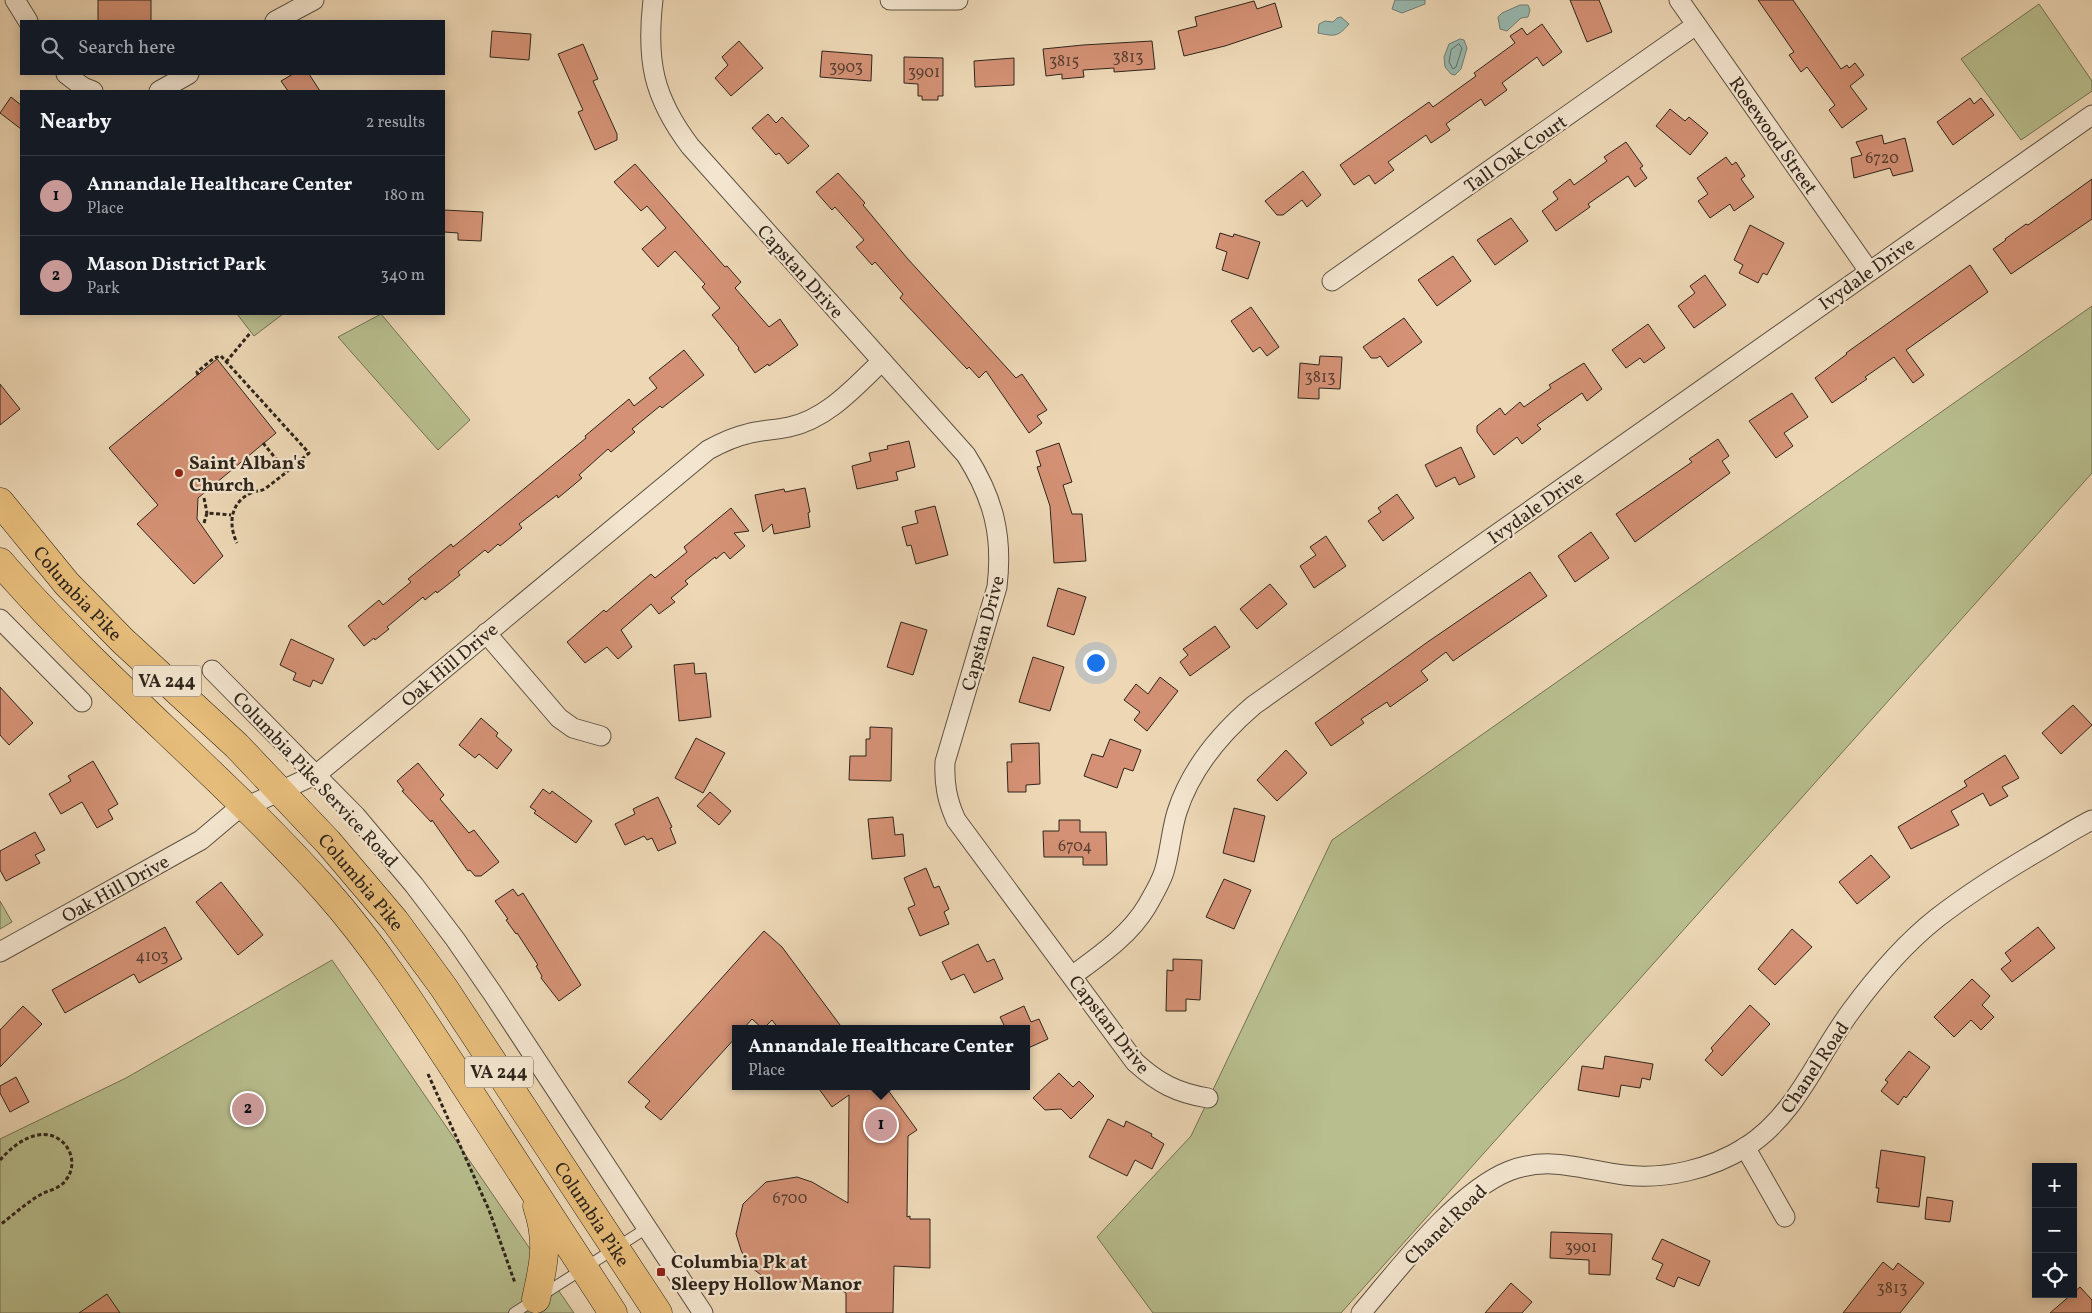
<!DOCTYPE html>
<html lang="en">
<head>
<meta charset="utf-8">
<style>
	body { margin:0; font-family:Vollkorn,serif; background:#20242c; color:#f1f3f6 }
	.controls { position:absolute; right:15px; bottom:15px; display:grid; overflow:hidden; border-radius:0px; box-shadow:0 2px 12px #0003 }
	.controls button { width:45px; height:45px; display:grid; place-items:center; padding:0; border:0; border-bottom:1px solid #363941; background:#171b24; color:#f1f3f6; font:25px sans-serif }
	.you { position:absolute; left:1095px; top:662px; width:18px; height:18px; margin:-12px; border:4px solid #fff; border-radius:50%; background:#1a73e8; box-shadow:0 0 0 8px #1a73e833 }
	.badge { display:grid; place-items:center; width:32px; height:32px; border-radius:50%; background:#c59692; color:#111; font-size:16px; font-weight:700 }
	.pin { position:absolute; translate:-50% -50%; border:2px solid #fff; box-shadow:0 1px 5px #0006 }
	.popup { position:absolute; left:732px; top:1025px; width:298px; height:65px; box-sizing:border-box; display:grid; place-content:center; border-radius:0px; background:#171b24; filter:drop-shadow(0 1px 4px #0005); font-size:16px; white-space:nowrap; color:#9ea1a6 }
	.popup b { font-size:19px; color:#f1f3f6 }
	.popup::after { content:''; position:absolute; left:50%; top:100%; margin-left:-10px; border:10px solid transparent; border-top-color:#171b24 }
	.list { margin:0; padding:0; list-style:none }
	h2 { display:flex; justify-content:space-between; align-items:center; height:65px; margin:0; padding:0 20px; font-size:21px }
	h2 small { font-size:16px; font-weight:400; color:#9ea1a6 }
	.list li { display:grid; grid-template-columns:32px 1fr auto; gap:15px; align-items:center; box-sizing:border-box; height:80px; padding:0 20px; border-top:1px solid #363941 }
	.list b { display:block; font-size:19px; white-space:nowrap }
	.list p { margin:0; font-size:16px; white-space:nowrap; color:#9ea1a6 }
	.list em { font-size:16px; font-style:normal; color:#9ea1a6 }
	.icon { flex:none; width:28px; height:28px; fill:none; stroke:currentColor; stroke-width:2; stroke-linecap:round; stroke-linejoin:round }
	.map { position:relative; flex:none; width:2092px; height:1313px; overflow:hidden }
	.search { position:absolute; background:#171b24; box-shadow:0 2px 12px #0003; left:20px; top:20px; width:425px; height:55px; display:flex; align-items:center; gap:12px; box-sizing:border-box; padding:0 18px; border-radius:0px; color:#9ea1a6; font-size:19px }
	.panel { position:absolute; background:#171b24; box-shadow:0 2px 12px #0003; left:20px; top:90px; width:425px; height:225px; border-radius:0px }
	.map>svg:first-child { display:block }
</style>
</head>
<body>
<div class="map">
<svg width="2092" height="1313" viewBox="0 0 2092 1313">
	<rect width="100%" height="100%" fill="#edd7b5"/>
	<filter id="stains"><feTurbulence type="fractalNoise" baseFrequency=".004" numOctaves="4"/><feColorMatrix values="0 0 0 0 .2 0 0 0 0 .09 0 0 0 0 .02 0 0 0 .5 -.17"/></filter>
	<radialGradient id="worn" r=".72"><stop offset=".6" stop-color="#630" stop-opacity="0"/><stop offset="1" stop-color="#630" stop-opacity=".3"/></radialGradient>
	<g fill="#b8be8e" stroke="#747254">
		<polygon points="2039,4 2092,81 2092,91 2021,140 1961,59"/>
		<polygon points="2092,306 2092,473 1341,1313 1153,1313 1097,1237 1191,1136 1332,840"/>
		<polygon points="237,314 283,314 254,336"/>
		<polygon points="381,314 470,420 438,450 338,337"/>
		<polygon points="0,901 12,922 0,929"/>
		<polygon points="332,960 574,1313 0,1313 0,1139 126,1078"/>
	</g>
	<g fill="#99b9b0" stroke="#6f7e74">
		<polygon points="1395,0 1425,0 1425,4 1402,13 1392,9"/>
		<polygon points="1520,5 1528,5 1530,10 1528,17 1521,18 1507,31 1500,29 1498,17 1502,13"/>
		<path d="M1341,17L1349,24C1337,38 1334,36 1318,33L1319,24L1325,21L1333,22L1337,18Z"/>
		<polygon points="1460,39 1464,40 1467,48 1461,69 1455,75 1451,74 1445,67 1444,57 1449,44"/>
	</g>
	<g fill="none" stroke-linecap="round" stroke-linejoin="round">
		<polygon stroke="#646f66" stroke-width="1" points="1459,44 1462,48 1456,67 1453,69 1449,62 1451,50"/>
	</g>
	<g fill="#d49175" stroke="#2f251b">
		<rect x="98" y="0" width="53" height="21"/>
		<polygon points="1570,0 1599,0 1612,32 1587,42"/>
		<polygon points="1758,0 1793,0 1841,69 1847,65 1849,68 1855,63 1864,75 1850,86 1867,109 1842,128 1829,110 1835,105 1807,67 1801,72 1789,55 1794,52"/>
		<polygon points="1254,1 1257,9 1275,3 1282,27 1225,46 1184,56 1178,31 1197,26 1195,17"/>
		<polygon points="1542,24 1562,52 1543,66 1537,57 1502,83 1507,90 1485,106 1481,99 1446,124 1450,130 1431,143 1426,135 1388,162 1394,170 1375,184 1369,175 1354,185 1340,165 1429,102 1433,107 1476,76 1474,73 1515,43 1510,36 1522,28 1527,35"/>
		<polygon points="492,31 531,34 529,60 490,57"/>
		<polygon points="739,41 763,68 731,96 715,78 728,65 722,57"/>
		<polygon points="1152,41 1155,69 1114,72 1114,68 1083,70 1084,77 1062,79 1062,74 1046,76 1043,49 1083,45"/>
		<polygon points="583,44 598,79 593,81 617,134 617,140 595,150 578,112 583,110 558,54"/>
		<polygon points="822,51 872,55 871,81 820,77"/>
		<polygon points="904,57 943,58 943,96 938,96 938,100 922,100 922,96 918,96 918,84 904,83"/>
		<polygon points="1014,58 1014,85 975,87 974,61"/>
		<polygon points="293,74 309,74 320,91 288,91 281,81"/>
		<polygon points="11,97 21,105 21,129 0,113"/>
		<polygon points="1970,98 1974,104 1981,98 1994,115 1953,145 1937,122"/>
		<polygon points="1670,109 1685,121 1689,117 1708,133 1690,155 1656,126"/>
		<polygon points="768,114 776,123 782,117 809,146 788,164 779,153 776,155 752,128"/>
		<polygon points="1882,135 1884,144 1905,138 1913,171 1893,176 1890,168 1854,178 1851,158 1862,155 1856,142"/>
		<polygon points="1626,142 1643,166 1640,168 1647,178 1635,187 1628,176 1588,204 1590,207 1556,231 1542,211 1558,199 1553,192 1570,179 1574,185 1607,161 1604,157"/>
		<polygon points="1726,157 1732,165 1736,162 1745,176 1741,179 1754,197 1734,211 1730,204 1710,218 1698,201 1708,194 1697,178"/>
		<polygon points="635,164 725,267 727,266 741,282 735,288 769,327 780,319 798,345 769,366 768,364 755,373 738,349 739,348 712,315 720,308 702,287 705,284 675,251 658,267 642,249 666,228 647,206 641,211 614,182"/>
		<polygon points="1303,171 1321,195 1307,207 1302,200 1283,215 1277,215 1265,201"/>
		<polygon points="838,173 865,203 863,205 907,258 1016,378 1022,374 1047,410 1037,416 1042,423 1029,433 986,371 979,378 969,367 967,369 900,298 903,294 875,262 872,265 856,247 864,240 835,207 832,210 816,192"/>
		<polygon points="2092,179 2092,219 2011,274 1993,249 2006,240 2005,239 2026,224 2028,225"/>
		<polygon points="444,210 483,212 481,241 458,240 458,233 444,232"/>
		<polygon points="1511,218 1528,241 1495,265 1477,240"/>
		<polygon points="1750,225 1784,243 1767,275 1763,273 1758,283 1739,273 1743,265 1734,260"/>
		<polygon points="1220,233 1233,237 1234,234 1260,242 1248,279 1222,270 1227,252 1216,248"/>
		<polygon points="1453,256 1471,281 1437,306 1418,280"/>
		<polygon points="1970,265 1988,292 1906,350 1924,375 1913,383 1894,357 1865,377 1867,379 1832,403 1815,378 1847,354 1846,353"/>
		<polygon points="1705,275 1726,305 1694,328 1678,306 1695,293 1690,286"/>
		<polygon points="1251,307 1279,347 1267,356 1260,347 1253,352 1231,321"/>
		<polygon points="1404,318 1422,342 1388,367 1380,356 1377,358 1371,358 1363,347"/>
		<polygon points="1648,324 1665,348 1644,363 1640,358 1626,368 1612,350"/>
		<polygon points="684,350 704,375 662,408 660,406 632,429 635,432 611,452 608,449 579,475 582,478 558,498 557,495 519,524 522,528 500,546 498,544 488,553 485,550 458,572 460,575 437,593 436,591 425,600 423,597 387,627 389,629 375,640 374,638 364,646 348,626 379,600 383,605 411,582 408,579 451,544 453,547 586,438 585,436 629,399 634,406 657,388 649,378"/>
		<polygon points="1320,356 1342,357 1340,389 1319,388 1319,399 1298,398 1300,363 1319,365"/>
		<polygon points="217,359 276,433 198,498 197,519 223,556 194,584 137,524 158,505 109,448"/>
		<polygon points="1584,363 1602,389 1587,401 1582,393 1537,425 1541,429 1522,444 1517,437 1494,455 1477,432 1477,426 1500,408 1505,415 1520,402 1524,407 1551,388 1549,385"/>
		<polygon points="0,384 20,409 0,425"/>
		<polygon points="1792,393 1808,417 1784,433 1793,446 1776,458 1749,421"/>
		<polygon points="1718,439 1729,456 1722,461 1730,473 1635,542 1616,514 1692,462 1689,459"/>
		<polygon points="909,441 915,467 896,472 898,480 857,489 852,466 871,461 869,453 888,449 887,446"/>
		<polygon points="1059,443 1072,482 1063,485 1072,514 1082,514 1086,561 1054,563 1050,506 1037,467 1041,466 1036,451"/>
		<polygon points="1461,447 1475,477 1459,485 1455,477 1436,487 1425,465"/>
		<polygon points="805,488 810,512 808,513 810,527 774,534 772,524 763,532 755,495 784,489 785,492"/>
		<polygon points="1397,494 1414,518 1383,541 1368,521 1381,512 1378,508"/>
		<polygon points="935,506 948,555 916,564 911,545 907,546 902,527 918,523 915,511"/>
		<polygon points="731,508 749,531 734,533 745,546 730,559 724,552 716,559 715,557 685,581 688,584 671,598 675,602 659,614 651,604 621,630 632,647 618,659 607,647 585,663 567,642 604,610 606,612 651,574 655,578 687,552 684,547"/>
		<polygon points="1591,532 1609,558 1575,582 1558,556"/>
		<polygon points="1326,536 1346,566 1314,588 1300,566 1316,555 1310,547"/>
		<polygon points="1530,572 1547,596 1453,661 1446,652 1421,671 1428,680 1390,707 1387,702 1361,719 1364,723 1331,746 1315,723 1429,641"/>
		<polygon points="1270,584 1287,604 1257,629 1240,609"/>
		<polygon points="1058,588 1086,597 1074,635 1047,626"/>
		<polygon points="901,622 927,630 913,675 887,667"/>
		<polygon points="1215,626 1230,647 1190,676 1180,662 1188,655 1183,649"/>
		<polygon points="291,639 334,659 322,684 313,680 310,687 293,680 296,673 280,665"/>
		<polygon points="1033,657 1064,667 1050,711 1019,702"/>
		<polygon points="694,663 695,674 706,673 711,717 679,721 674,665"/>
		<polygon points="1160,677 1178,691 1147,731 1134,720 1140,712 1124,700 1136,684 1148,694"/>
		<polygon points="0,687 33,723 9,745 0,735"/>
		<polygon points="2073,705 2092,725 2061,754 2042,733"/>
		<polygon points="481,718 498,733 496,736 512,750 497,769 479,754 475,758 459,745"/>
		<polygon points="870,727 892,728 891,781 849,780 850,756 866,756 866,739 870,739"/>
		<polygon points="696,738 725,753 703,793 675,778"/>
		<polygon points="1110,739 1141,750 1133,771 1124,768 1117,788 1084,776 1092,754 1103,757"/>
		<polygon points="1039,743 1040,784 1026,785 1026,792 1008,792 1007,762 1012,762 1011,744"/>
		<polygon points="1286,750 1307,773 1277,801 1257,780"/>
		<polygon points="2005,755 2019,778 2002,787 2008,796 1990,806 1983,793 1951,811 1959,825 1911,849 1898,827 1967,786 1964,781"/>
		<polygon points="93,761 118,804 108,810 113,819 97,828 82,802 61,814 49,794 71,781 68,776"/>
		<polygon points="418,763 444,795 440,799 469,833 474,830 499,862 481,876 475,876 470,870 468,871 432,820 431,822 402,791 404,790 397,781"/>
		<polygon points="543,789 550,794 552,791 592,821 576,843 534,813 536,811 530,807"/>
		<polygon points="710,792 731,811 719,825 697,806"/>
		<polygon points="658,797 672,827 670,828 676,843 658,851 652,838 647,840 644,836 625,845 615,824 635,814 633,809"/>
		<polygon points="1234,808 1265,816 1254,862 1223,853"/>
		<polygon points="893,817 895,835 903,834 905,856 872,859 868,819"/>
		<polygon points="1059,820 1080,820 1080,832 1106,832 1107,865 1083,865 1083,857 1044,857 1043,831 1059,831"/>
		<polygon points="35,832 45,850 35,855 40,863 6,881 0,870 0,851"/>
		<polygon points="1871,855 1890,877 1857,904 1839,882"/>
		<polygon points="926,868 934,888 939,886 949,909 944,912 949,924 920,936 908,908 915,905 904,878"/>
		<polygon points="1224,879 1251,890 1234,929 1206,917"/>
		<polygon points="221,882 263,935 238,955 196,902"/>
		<polygon points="513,889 518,896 523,893 581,985 559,1001 541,978 542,976 536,966 538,965 517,933 516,934 506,920 508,919 495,901"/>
		<polygon points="165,927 182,959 139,983 134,974 65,1013 52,990"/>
		<polygon points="2038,927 2055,948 2012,982 2001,969 2011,961 2005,953"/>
		<polygon points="1792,929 1812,947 1775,985 1758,969"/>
		<polygon points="764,931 782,947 843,1029 779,1029 772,1020 763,1029 752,1019 743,1029 736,1029 736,1037 661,1120 645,1107 650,1101 628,1082"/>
		<polygon points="978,944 987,962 994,959 1003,979 974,993 964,974 951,980 942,962"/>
		<polygon points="1173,959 1202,960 1200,1000 1186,999 1186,1011 1166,1011 1167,970 1173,971"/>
		<polygon points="1972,979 1990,996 1982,1005 1994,1017 1981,1030 1971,1020 1954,1037 1934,1017"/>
		<polygon points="1750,1005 1770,1024 1722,1076 1705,1060 1713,1051 1711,1048"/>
		<polygon points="23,1006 42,1024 0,1067 0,1030"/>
		<polygon points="1024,1006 1031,1022 1039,1019 1048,1039 1026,1049 1026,1029 1006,1029 1000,1017"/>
		<polygon points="1909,1051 1930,1067 1906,1098 1904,1096 1898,1105 1881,1091 1888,1082 1885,1080"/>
		<polygon points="1605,1056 1653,1064 1650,1080 1642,1078 1640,1088 1621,1085 1619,1097 1578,1090 1582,1066 1603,1069"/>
		<polygon points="1059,1073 1073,1087 1079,1081 1094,1096 1071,1119 1061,1109 1045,1110 1033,1098"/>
		<polygon points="16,1077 29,1102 10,1112 0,1093 0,1086"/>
		<polygon points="817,1086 885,1086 917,1130 908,1136 907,1217 910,1216 910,1219 930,1219 930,1268 894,1266 893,1313 846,1313 846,1293 816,1276 806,1281 789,1284 774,1282 761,1275 747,1264 741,1250 736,1234 743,1204 766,1182 797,1177 812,1182 848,1203 849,1095 832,1107"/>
		<polygon points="1108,1119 1124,1127 1126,1121 1152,1134 1151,1136 1164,1144 1152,1169 1135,1160 1127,1176 1089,1157"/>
		<polygon points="1881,1150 1925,1157 1919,1207 1877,1202 1879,1188 1876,1188"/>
		<polygon points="1927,1197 1953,1201 1950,1222 1925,1219"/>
		<polygon points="1551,1232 1612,1234 1610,1275 1589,1274 1589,1260 1550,1258"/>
		<polygon points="1662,1239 1710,1261 1699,1286 1678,1277 1674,1287 1656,1279 1663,1264 1652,1259"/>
		<polygon points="1883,1262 1893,1270 1898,1263 1924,1283 1900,1313 1843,1313"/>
		<polygon points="1511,1283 1532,1302 1522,1313 1485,1313"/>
		<polygon points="2080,1287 2092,1300 2092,1313 2050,1313"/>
		<polygon points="107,1294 120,1313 79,1313"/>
	</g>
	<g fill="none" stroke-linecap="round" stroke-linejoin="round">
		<g stroke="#5e5242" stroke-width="12">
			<polyline id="lane" points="514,1313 647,1228"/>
		</g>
		<g stroke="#5e5242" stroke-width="21">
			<g id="street">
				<polyline points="15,0 28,21"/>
				<path d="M653,0C646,60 653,97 690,146L966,455C994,499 1003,536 997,587L945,762C944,784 947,800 956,820L1135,1062C1158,1083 1177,1093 1208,1098"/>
				<polyline points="890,0 958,0"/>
				<polyline points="1679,0 1869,271"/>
				<polyline points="275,21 314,0"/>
				<polyline points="66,74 83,87 93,91"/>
				<polyline points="159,91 189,74"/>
				<polyline points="1332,281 1696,25"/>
				<polyline points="0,619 82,702"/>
				<polyline points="486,633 559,718 573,728 601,736"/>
				<polyline points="212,670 356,816 414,885 455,939 493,994 703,1313"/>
				<path d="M0,952L201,840L233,813L317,774L708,450C721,443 733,437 747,434C761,430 775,430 789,427C827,419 855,387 882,361"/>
				<path d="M1072,976C1099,956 1129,936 1147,906C1153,895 1160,884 1164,872C1170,853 1171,831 1177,812C1191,768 1220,734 1254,705L2092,115"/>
				<polyline points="1745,1147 1785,1217"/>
				<path d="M1361,1313C1398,1270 1456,1192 1509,1171C1550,1155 1583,1170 1624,1175C1665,1180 1711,1169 1746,1147C1797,1114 1816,1058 1851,1011C1876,977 1904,944 1937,918C1968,894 2001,873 2035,853C2054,842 2072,830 2092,820"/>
			</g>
		</g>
		<g stroke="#2f251b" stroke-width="29">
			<g id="primary">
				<path id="s1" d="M0,502L67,584L123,641L237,746L328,842L395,921L444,988L658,1313"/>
				<path d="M0,562C101,679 224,776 327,892C378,950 419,1015 461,1079C512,1157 563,1235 613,1313"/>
				<path d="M536,1299C544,1264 549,1241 537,1206"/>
			</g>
		</g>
		<g stroke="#2f251b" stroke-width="3" stroke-dasharray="4 2.5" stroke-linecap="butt">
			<polyline points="226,362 251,332"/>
			<path d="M198,375L197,372L214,358L221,356L309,453C295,465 281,477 266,488C261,492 256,490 251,493C230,503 228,524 237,543"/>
			<polyline points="263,443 286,471"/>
			<polyline points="204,498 207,513"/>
			<polyline points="204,523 207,513 231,515"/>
			<polyline points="428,1074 489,1210 515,1283"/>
			<path d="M0,1160C10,1149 22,1138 38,1135C63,1130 82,1159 66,1180C60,1189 48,1190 40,1195C26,1203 13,1215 0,1225"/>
		</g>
		<use href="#lane" stroke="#f3e5cf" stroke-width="10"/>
		<use href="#street" stroke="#f3e5cf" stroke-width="19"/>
		<use href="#primary" stroke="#e6bc7a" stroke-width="28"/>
	</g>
	<g fill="#8f2418" stroke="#f3e5cf" stroke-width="2">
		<circle cx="179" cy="473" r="5"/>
		<rect x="656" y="1267" width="10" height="10" rx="2.5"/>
	</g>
	<g text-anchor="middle" stroke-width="4.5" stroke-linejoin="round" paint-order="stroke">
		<g font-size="16" fill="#584032">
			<text x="1128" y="62">3813</text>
			<text x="1064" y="66">3815</text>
			<text x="846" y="72">3903</text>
			<text x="924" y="77">3901</text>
			<text x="1882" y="163">6720</text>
			<text x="1320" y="382">3813</text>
			<text x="1075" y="851">6704</text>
			<text x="152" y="961">4103</text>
			<text x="790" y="1203">6700</text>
			<text x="1581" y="1252">3901</text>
			<text x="1892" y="1293">3813</text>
		</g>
		<g fill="#f3e5cf" stroke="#6a5f51" stroke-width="1">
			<rect x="133" y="665.5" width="68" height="31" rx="4"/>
			<rect x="465" y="1056.5" width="68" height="31" rx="4"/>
		</g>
		<g font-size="18" font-weight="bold" fill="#2f251b">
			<text x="167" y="687">VA 244</text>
			<text x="499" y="1078">VA 244</text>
		</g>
		<g font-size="19" fill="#2f251b" stroke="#f3e5cf">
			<text transform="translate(1774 135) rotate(55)" y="7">Rosewood Street</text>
			<text transform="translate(1515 153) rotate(-35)" y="7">Tall Oak Court</text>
			<text transform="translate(801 271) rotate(48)" y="7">Capstan Drive</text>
			<text transform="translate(1866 273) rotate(-35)" y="7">Ivydale Drive</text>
			<text transform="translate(1535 507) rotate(-35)" y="7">Ivydale Drive</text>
			<text dy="7" stroke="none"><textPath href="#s1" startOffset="120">Columbia Pike</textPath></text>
			<text transform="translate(982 633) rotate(-75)" y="7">Capstan Drive</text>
			<text transform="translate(449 664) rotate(-40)" y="7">Oak Hill Drive</text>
			<text transform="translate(316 779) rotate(47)" y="7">Columbia Pike Service Road</text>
			<text dy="7" stroke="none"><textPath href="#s1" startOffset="525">Columbia Pike</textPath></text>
			<text transform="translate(115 888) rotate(-29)" y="7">Oak Hill Drive</text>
			<text transform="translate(1110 1024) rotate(52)" y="7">Capstan Drive</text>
			<text transform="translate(1814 1067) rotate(-56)" y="7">Chanel Road</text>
			<text dy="7" stroke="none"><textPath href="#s1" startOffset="930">Columbia Pike</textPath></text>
			<text transform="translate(1445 1224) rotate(-44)" y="7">Chanel Road</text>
		</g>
		<g font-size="19" font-weight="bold" fill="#2f251b" stroke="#f3e5cf" text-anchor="start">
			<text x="189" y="469">Saint Alban's<tspan x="189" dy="22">Church</tspan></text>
			<text x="671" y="1268">Columbia Pk at<tspan x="671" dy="22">Sleepy Hollow Manor</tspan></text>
		</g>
	</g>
	<rect width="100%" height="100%" filter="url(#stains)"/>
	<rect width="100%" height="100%" fill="url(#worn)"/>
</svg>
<div class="controls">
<button>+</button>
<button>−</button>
<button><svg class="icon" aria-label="locate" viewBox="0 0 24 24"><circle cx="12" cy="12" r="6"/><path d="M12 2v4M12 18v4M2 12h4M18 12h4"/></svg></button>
</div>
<div class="you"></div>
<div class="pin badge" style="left:881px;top:1125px">1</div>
<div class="popup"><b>Annandale Healthcare Center</b>Place</div>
<div class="pin badge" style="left:248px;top:1109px">2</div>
<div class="search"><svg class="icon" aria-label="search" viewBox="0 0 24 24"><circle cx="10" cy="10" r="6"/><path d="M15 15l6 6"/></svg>Search here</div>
<section class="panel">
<h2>Nearby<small>2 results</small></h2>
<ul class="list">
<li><span class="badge">1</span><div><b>Annandale Healthcare Center</b><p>Place</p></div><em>180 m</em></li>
<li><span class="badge">2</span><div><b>Mason District Park</b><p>Park</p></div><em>340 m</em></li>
</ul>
</section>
</div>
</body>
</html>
